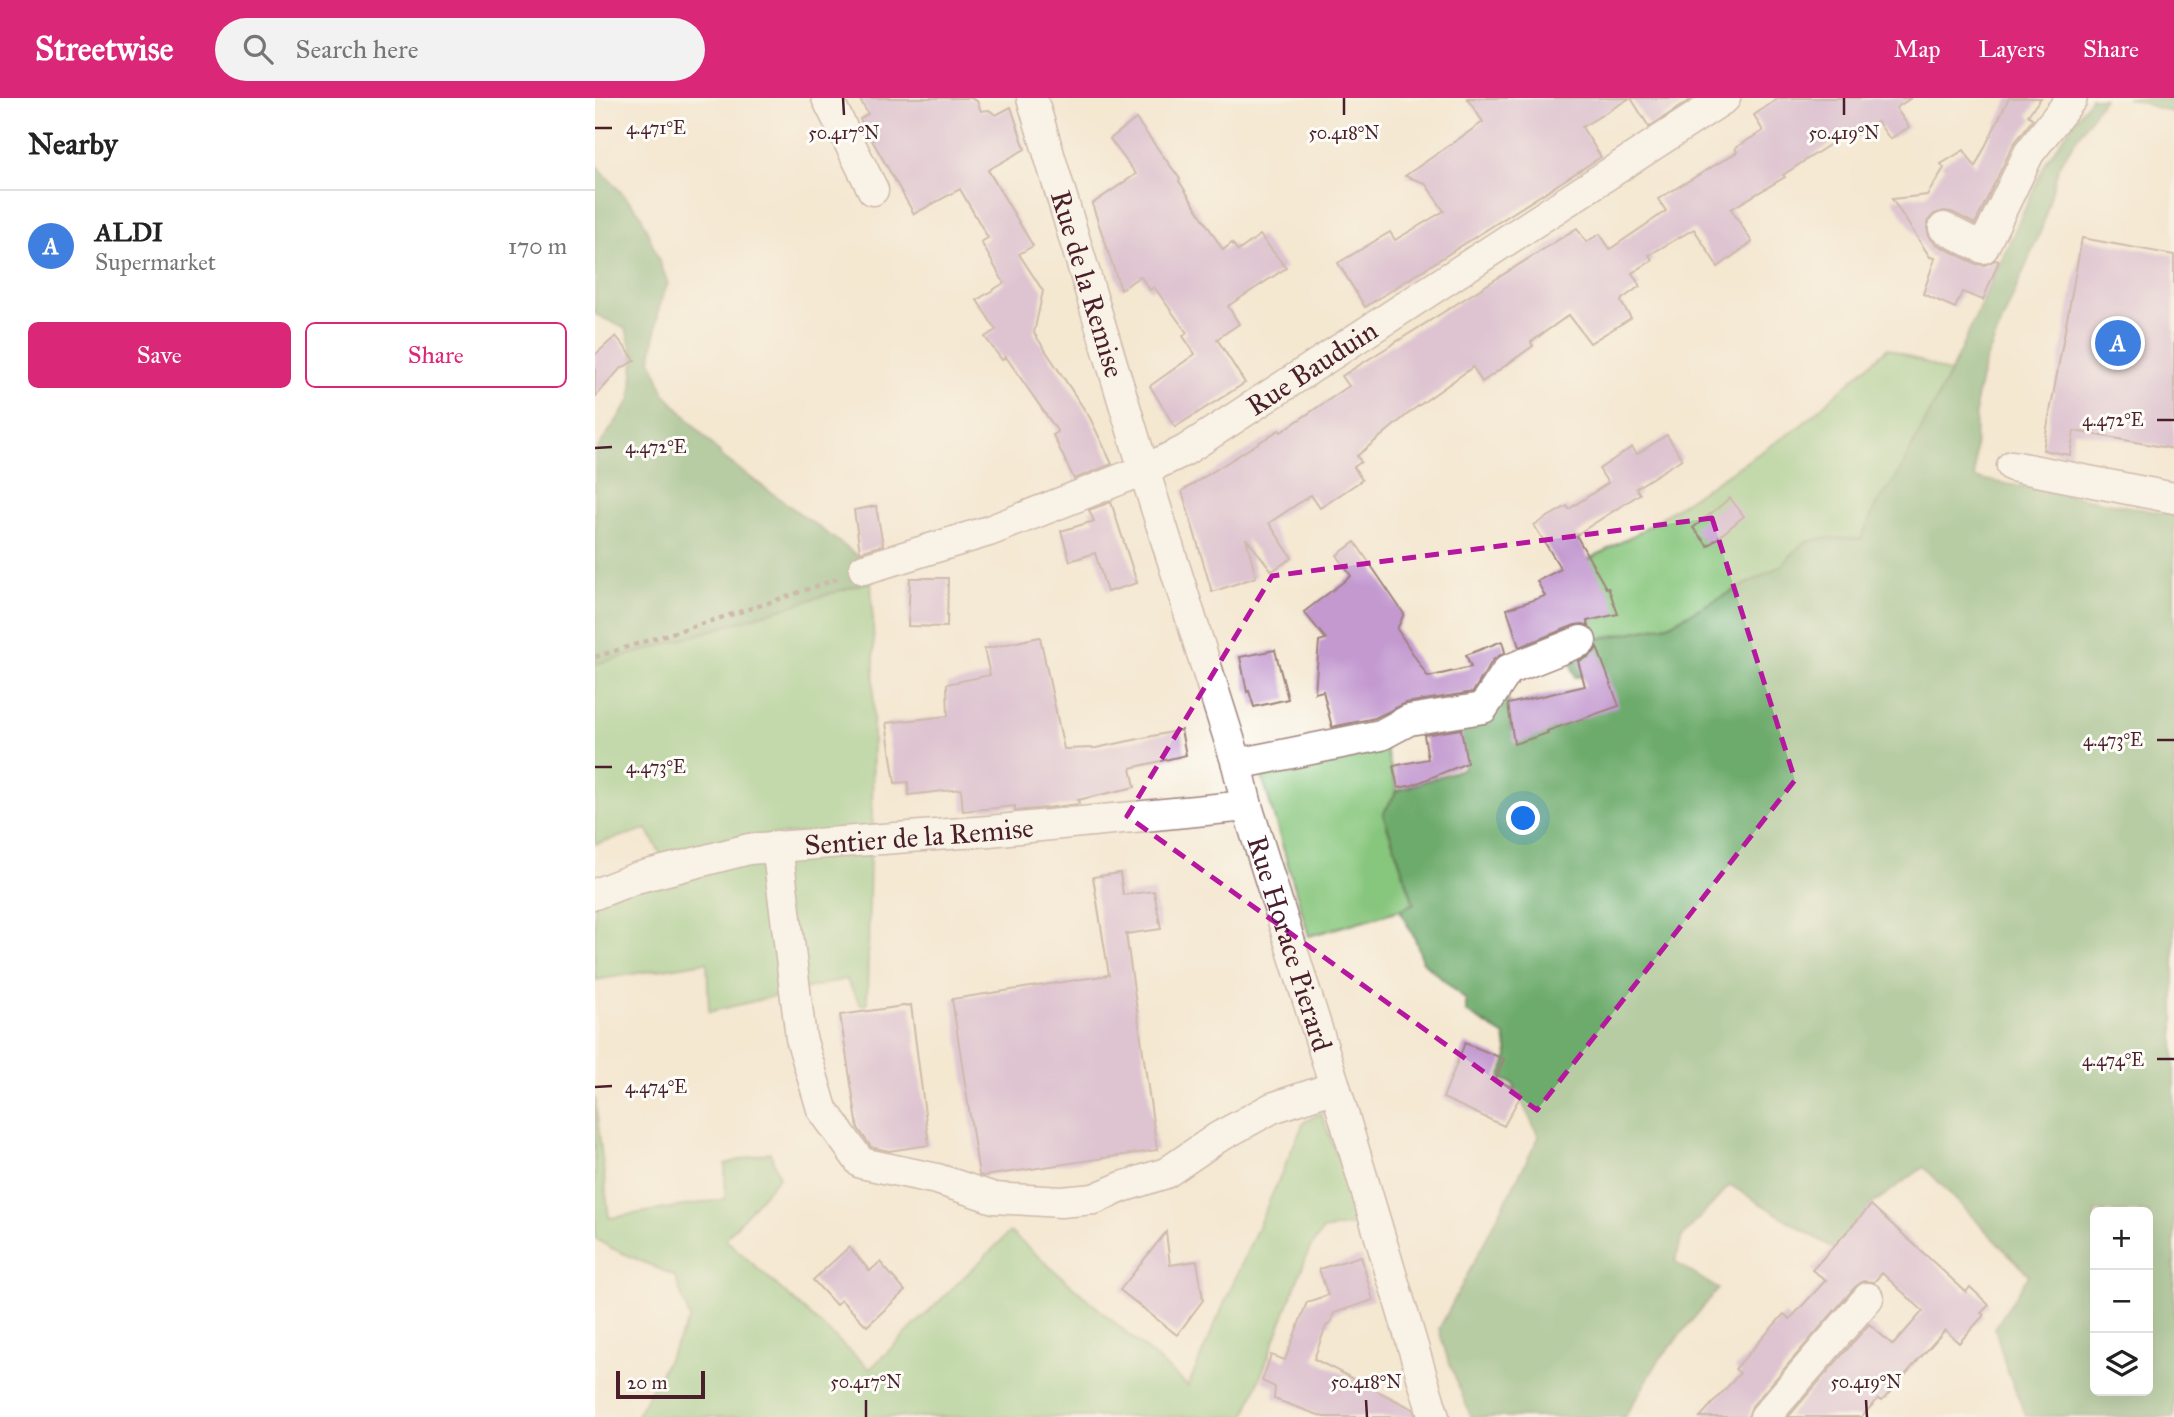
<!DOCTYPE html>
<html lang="en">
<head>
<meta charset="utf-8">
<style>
	body { margin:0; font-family:"IM FELL Great Primer",serif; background:#f2f2f2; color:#222 }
	.controls { position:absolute; right:21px; bottom:21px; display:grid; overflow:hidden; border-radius:10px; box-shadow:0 7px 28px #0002 }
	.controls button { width:63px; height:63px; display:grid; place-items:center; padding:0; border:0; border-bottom:2px solid #e0e0e0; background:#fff; color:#222; font:35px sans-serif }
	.scale { position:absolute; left:21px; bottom:18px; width:89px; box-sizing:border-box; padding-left:7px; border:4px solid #4a1f2b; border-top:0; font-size:19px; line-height:24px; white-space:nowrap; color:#4a1f2b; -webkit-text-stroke:5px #fdfcf7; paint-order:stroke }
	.you { position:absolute; left:929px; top:721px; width:24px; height:24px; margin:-18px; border:5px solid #fff; border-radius:50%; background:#1a73e8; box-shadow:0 0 0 10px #1a73e833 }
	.badge { display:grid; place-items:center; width:46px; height:46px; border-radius:50%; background:#db2777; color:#fff; font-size:23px; font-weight:700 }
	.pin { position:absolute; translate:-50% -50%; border:4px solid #fff; box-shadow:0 2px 7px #0006 }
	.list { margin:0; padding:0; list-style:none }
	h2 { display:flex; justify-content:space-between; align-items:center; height:91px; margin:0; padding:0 28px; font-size:30px }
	h2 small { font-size:23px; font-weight:400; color:#767676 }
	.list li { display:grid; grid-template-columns:46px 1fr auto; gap:21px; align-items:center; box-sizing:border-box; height:112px; padding:0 28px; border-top:2px solid #e0e0e0 }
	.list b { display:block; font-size:26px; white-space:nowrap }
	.list p { margin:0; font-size:23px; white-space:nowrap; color:#767676 }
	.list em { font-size:23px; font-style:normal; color:#767676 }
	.actions { display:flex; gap:14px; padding:21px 28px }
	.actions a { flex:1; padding:16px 0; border:2px solid #db2777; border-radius:10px; text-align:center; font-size:24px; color:#db2777 }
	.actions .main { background:#db2777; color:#fff }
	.icon { flex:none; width:38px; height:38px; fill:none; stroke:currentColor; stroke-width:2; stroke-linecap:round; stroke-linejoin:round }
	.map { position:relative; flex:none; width:1579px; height:1319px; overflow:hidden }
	header { display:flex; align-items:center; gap:42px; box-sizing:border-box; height:98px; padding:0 35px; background:#db2777; color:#fff }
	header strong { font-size:33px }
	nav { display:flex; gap:38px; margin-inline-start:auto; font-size:24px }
	.search { width:490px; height:63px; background:#f2f2f2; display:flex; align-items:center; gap:18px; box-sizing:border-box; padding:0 24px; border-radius:38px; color:#767676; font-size:26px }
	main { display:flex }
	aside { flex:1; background:#fff }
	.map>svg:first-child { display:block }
</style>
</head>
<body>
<header>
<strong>Streetwise</strong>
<div class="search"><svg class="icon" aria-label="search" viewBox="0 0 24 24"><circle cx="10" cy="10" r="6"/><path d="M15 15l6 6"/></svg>Search here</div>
<nav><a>Map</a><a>Layers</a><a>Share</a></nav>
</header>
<main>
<aside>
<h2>Nearby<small></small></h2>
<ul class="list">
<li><span class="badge" style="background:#3f7fe0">A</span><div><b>ALDI</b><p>Supermarket</p></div><em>170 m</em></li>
</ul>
<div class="actions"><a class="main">Save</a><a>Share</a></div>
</aside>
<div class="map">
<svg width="1579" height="1319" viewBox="0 0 1579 1319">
	<rect width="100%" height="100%" fill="#fdfcf7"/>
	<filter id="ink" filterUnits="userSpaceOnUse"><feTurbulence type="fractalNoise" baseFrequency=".0143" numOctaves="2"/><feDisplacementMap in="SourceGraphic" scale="14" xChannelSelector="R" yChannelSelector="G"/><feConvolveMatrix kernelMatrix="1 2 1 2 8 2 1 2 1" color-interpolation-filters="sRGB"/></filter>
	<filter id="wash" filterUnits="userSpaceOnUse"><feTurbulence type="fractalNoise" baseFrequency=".00686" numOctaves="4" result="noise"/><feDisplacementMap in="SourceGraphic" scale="28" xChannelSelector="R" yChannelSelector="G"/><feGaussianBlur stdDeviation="1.57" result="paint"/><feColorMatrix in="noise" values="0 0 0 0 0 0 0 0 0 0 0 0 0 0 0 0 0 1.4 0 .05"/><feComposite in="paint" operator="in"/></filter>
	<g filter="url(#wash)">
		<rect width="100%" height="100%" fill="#f4e8d1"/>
		<g fill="#87c67d" stroke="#687254" stroke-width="2">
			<polygon points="1293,250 1355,275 1302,379 1281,407 1266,441 1228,440 1208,445 1186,468 1073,527 1003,541 988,552 970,474 1041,436 1204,329"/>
			<polygon points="276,483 279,551 277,720 279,731 131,740 70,764 52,731 0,746 0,566 49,553"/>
			<polygon points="789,645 802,693 788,716 819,806 805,812 714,838 667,678"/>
			<polygon points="275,754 272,906 266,907 251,881 114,914 112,864 0,882 0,802 110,768"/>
			<polygon points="0,999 14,1120 130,1101 130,1066 175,1054 184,1079 130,1141 275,1271 415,1134 593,1288 709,1024 726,1015 767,1126 728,1132 714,1152 650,1319 41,1319 95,1221 80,1178 14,1149 0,1140"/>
		</g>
		<g fill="#6dab6c" stroke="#5c654c" stroke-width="2" fill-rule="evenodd">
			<path d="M1496,0H1509L1464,67L1447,130L1390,264L1381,301L1380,380L1579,417V1319L1431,1318L1412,1273L1400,1230L1434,1177L1329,1069L1276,1107L1239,1151L1135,1087L1087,1139L1080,1164L1123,1191L1064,1262L1030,1319H876L852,1259L844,1231L944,1039L918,986L905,980L913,958L910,938L871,914V902L828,864L820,841L805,812L819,805L788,716L802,693L869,670L865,627L909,599L915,604L916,631L988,620L1000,577L980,579L975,562L1003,541L1073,527L1186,468L1208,445L1228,440L1266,441L1281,407L1302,379L1355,275L1451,64ZM1500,1114H1553V1293H1500Z"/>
			<polygon points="1531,0 1579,0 1579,15"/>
			<polygon points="0,66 45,115 73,185 64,210 56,262 70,296 129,360 267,461 276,483 49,553 0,566 0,354 36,301 39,261 31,231 0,216"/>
		</g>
		<g id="blocks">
			<g fill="#c399d0">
				<polygon points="264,0 376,0 382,3 386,13 394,12 401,17 416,9 430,51 393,72 438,148 424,156 448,193 439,235 495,320 517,366 479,381 458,337 463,334 411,259 407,262 390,239 401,232 382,202 409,185 386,144 393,140 365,91 319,116 265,21 273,16"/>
				<polygon points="872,0 1035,0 987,29 1006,59 770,209 743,165 795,134 800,142 849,113 830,85 810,78 888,24"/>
				<polygon points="1036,0 1098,0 1054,29"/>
				<polygon points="1184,0 1316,0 1301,10 1314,29 1295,41 1282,23 1252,43 1248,38 1188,77 1190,79 1136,111 1157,144 1123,169 1099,131 1054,157 1058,162 1037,175 1045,188 1027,201 1026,204 1036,220 995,245 974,217 936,244 938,248 887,284 878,269 819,311 762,358 766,364 759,369 767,382 725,410 716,397 674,425 697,460 677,473 651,440 661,479 617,494 587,393 684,332 686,334 754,288 747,278 982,130 991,144 1005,136 1015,151 1071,113 1063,101 1142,54 1140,50 1168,33 1159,17"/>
				<polygon points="1414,0 1446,0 1433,17 1438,21 1418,47 1380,126 1357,114 1349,113 1339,116 1333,123 1332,130 1334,139 1341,146 1381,166 1390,167 1400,162 1404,163 1388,202 1367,194 1360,210 1328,196 1340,160 1335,159 1297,101 1332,97 1349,70 1346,66 1369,52 1380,69"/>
				<polygon points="541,21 585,81 584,83 628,152 637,145 643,153 665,137 691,170 633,208 644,226 622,241 650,285 580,329 555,288 600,256 588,238 592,235 559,189 555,192 545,178 526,192 497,106 541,76 515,41"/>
				<polygon points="1487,140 1579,157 1579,351 1479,333 1475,357 1448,352"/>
				<polygon points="21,238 40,262 24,272 0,299 0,257"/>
				<polygon points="1072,337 1087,361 1041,390 1045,396 981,437 1011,490 1013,489 1023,516 992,523 994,528 988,526 980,527 924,549 912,511 950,498 942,483 966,471 939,427 972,408 974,411 1013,385 1004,371 1037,349 1042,356"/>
				<polygon points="1135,400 1149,418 1113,448 1098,430"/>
				<polygon points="516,404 542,485 512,494 500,455 475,463 466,433 499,423 494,412"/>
				<polygon points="281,408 288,447 265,454 259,412"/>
				<polygon points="760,444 809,516 802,531 833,579 876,569 871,557 907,543 910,554 898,562 878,594 811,605 780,620 737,629 728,593 720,595 724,543 731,541 709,514 756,478 742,457"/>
				<polygon points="315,480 353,480 352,529 313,528"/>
				<polygon points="445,539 469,651 501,650 586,632 591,657 536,670 540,689 483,702 484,706 451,710 420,713 420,708 368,713 366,691 314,697 313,684 300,685 291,625 353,618 352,586 395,577 389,551"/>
				<polygon points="1002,549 1024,608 952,633 953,635 919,646 913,606 990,588 983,563 993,559 999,554"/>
				<polygon points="680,552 693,601 659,609 654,593 652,594 645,559"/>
				<polygon points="866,631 872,665 818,687 803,690 798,668 833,661 829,637"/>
				<polygon points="525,775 528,797 559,793 566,831 531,836 562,1052 389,1078 384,1077 357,901 514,877 498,779"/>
				<polygon points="316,907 334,1047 294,1053 276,1049 263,1030 245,917"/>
				<polygon points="870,945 909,961 901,981 927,995 909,1028 848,1000"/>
				<polygon points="1276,1107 1371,1194 1375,1189 1394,1207 1386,1215 1389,1217 1364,1245 1350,1232 1287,1303 1283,1301 1266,1319 1193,1319 1274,1226 1298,1247 1328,1213 1287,1175 1279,1184 1268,1183 1260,1189 1157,1308 1153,1319 1105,1319 1145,1275 1140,1271 1189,1216 1195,1221 1231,1182 1217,1172"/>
				<polygon points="571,1134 575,1167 602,1163 608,1202 582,1237 525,1192"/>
				<polygon points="254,1149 275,1173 285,1164 310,1193 272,1228 246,1202 241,1207 218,1182"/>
				<polygon points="766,1158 778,1202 739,1215 735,1226 731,1228 719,1261 818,1311 821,1319 729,1319 679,1301 680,1289 667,1283 676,1257 690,1262 712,1204 733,1197 724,1171"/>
			</g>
		</g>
	</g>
	<g filter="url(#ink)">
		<use href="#blocks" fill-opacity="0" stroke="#9f847e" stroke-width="2"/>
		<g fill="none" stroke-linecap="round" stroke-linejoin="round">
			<g stroke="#9f847e" stroke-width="33">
				<g id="minor">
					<polyline points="232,0 278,92"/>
					<path id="s1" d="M437,0L549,372L642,666L652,708L738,982L839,1319"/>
					<polyline points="1349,130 1388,150 1434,55 1477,0"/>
					<polyline points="1417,368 1579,400"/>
					<path id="s2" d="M269,471L394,433L549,372L589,353L1130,0"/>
					<polyline points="642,666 786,637 814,622 888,610 913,572 986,543"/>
					<polyline points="182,748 206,940 227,1011 266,1065 342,1081 399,1100 466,1104 499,1101 527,1089 571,1075 622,1040 677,1010 740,989"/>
					<path id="s3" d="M0,796L41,780L154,751L394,733L652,708"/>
					<polyline points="1170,1319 1273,1200"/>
				</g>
			</g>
			<polyline stroke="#9f847e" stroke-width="4.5" stroke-dasharray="5 5" stroke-linecap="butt" points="0,559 170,506 242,481"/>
			<use href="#minor" stroke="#fff" stroke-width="30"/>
		</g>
	</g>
	<path d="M0 0H1579V1319H0ZM1117,420L1200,682L942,1012L532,718L677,478Z" fill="#f4e8d1" fill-opacity=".55" fill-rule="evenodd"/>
	<path fill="none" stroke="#b5179e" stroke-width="5" stroke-dasharray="14 9" stroke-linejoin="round" d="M1117,420L1200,682L942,1012L532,718L677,478Z"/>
	<path fill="none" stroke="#4a1f2b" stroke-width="2.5" d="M248,0L249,17M749,0V17M1249,0V17M0,30H17M1562,322H1579M0,350L17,349M1562,642H1579M0,669H17M1562,961H1579M0,989L17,988M271,1302V1319M771,1302L772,1319M1271,1302L1272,1319"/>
	<g text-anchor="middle" stroke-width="6" stroke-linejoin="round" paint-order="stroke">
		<g font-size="28" fill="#4a1f2b" stroke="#fdfcf7">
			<text dy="10" stroke="none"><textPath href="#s1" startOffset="194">Rue de la Remise</textPath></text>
			<text dy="10" stroke="none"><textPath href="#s2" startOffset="494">Rue Bauduin</textPath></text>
			<text dy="10" stroke="none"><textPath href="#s3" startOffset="331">Sentier de la Remise</textPath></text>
			<text dy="10" stroke="none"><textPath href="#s1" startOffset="884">Rue Horace Pierard</textPath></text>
		</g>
	</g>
	<g font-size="18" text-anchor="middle" fill="#4a1f2b" stroke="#fdfcf7" stroke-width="6" stroke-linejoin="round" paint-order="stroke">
		<text x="61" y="36">4.471°E</text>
		<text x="249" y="41">50.417°N</text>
		<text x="749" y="41">50.418°N</text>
		<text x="1249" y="41">50.419°N</text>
		<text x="1518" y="328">4.472°E</text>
		<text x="61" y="355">4.472°E</text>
		<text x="1518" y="648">4.473°E</text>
		<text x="61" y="675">4.473°E</text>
		<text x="1518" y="968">4.474°E</text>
		<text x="61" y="995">4.474°E</text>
		<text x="271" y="1290">50.417°N</text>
		<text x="771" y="1290">50.418°N</text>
		<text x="1271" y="1290">50.419°N</text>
	</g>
</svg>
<div class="controls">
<button>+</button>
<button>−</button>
<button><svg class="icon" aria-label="layers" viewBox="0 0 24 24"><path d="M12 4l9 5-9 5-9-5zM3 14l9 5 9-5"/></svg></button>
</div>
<div class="scale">20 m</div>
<div class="you"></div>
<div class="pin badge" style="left:1523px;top:245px;background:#3f7fe0">A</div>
</div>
</main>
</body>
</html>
